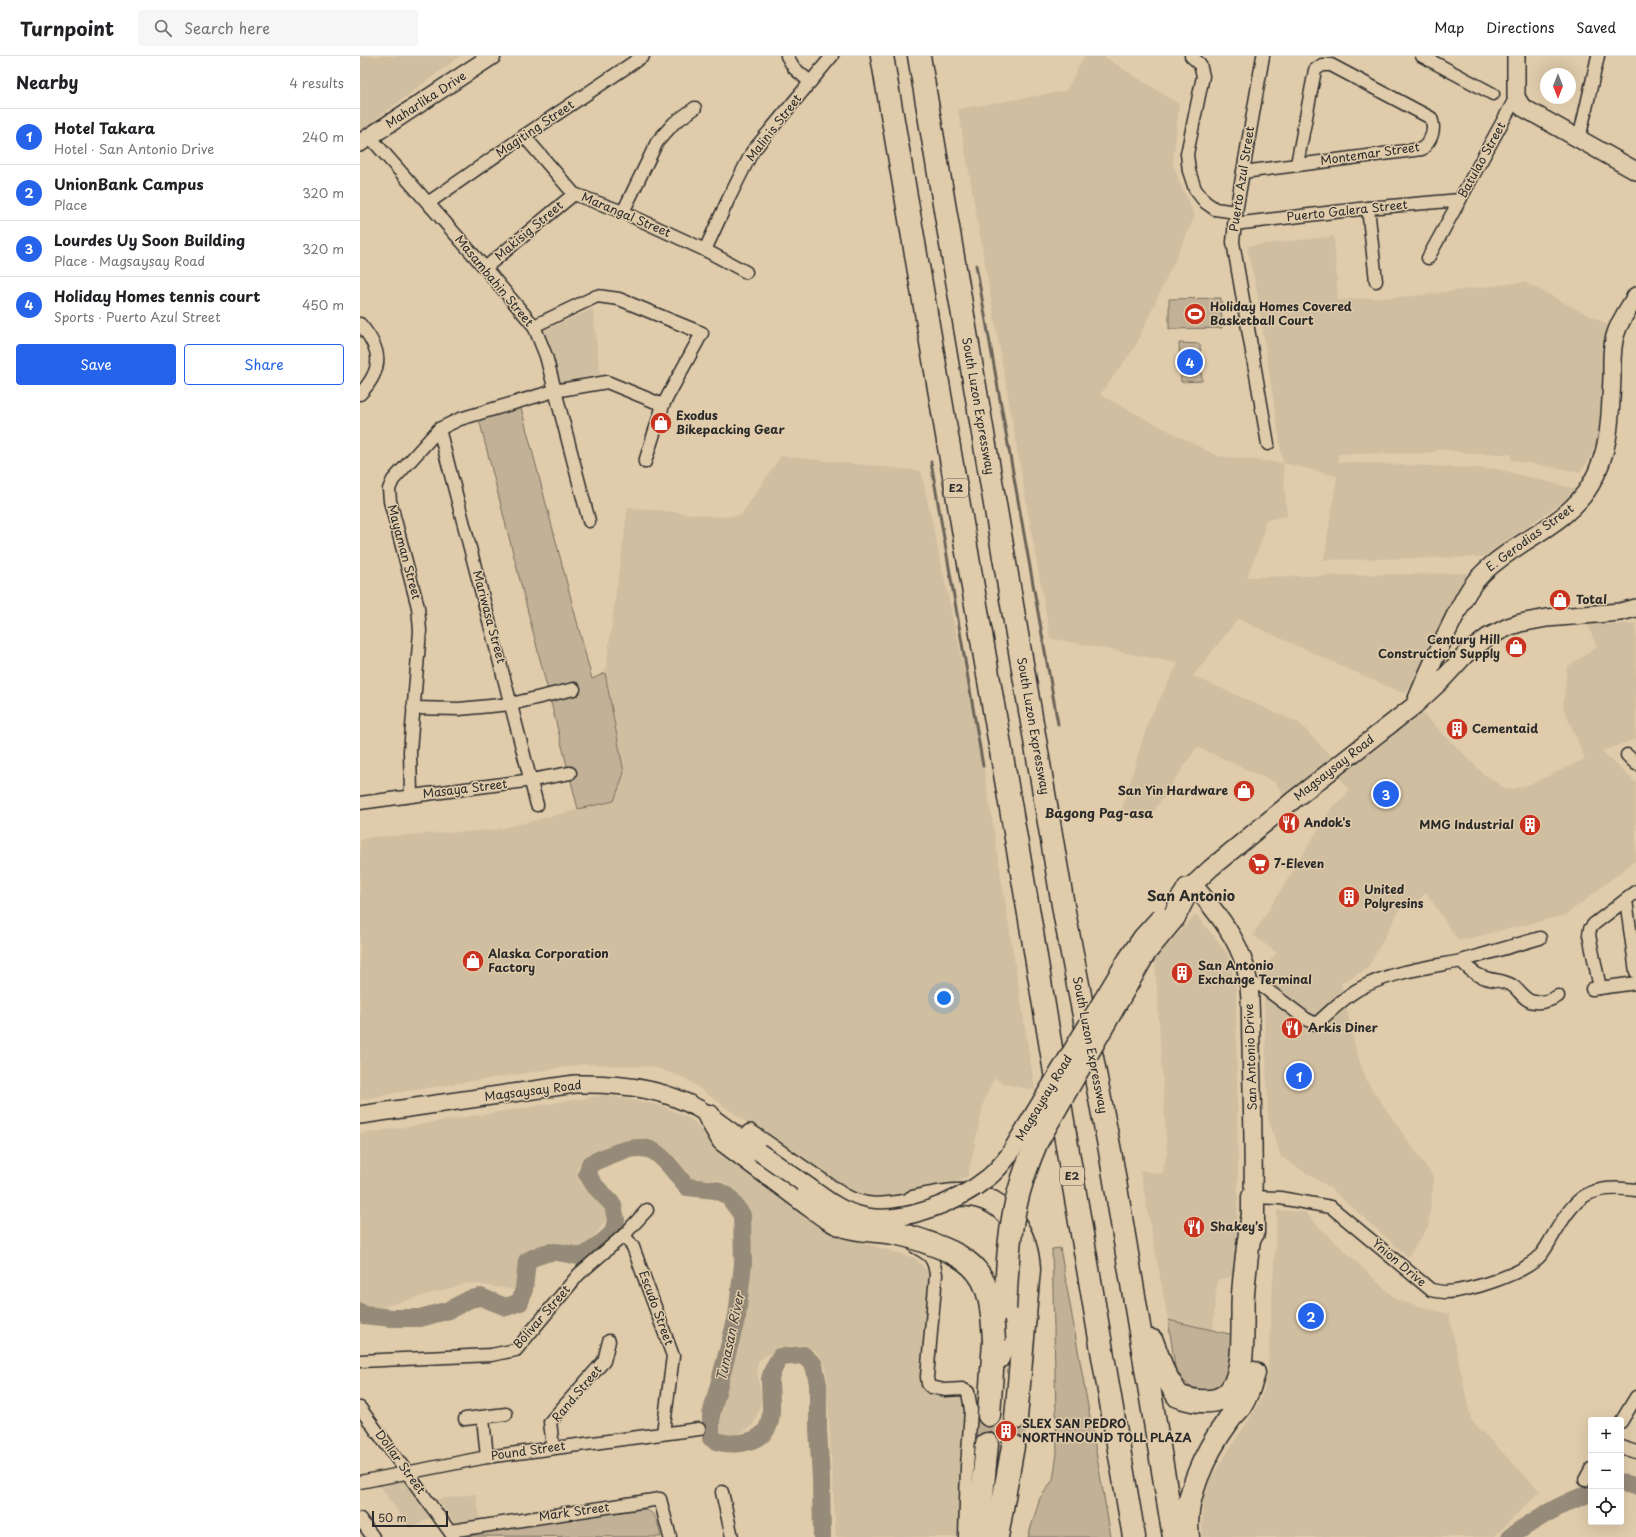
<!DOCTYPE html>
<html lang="en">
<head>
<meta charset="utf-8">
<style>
	body { margin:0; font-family:"Playpen Sans",sans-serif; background:#f6f6f6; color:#202124 }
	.controls { position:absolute; right:12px; bottom:12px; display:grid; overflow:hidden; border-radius:4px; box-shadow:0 4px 16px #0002 }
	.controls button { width:36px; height:36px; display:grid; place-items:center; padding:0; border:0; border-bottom:1px solid #e0e0e0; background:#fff; color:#202124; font:20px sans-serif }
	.compass { position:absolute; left:1180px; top:12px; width:36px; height:36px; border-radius:50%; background:#fff; box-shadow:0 4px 16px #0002; rotate:180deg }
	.scale { position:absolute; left:12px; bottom:10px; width:76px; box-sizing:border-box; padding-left:4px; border:2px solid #2b2b2b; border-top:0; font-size:11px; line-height:14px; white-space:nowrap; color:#2b2b2b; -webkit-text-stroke:3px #e0ccab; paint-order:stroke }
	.you { position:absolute; left:584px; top:942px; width:14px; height:14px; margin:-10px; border:3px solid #fff; border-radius:50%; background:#1a73e8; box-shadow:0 0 0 6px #1a73e833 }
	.badge { display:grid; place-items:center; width:26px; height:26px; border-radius:50%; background:#2563eb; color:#fff; font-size:13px; font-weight:700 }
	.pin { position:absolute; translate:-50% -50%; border:2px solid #fff; box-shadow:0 1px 4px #0006 }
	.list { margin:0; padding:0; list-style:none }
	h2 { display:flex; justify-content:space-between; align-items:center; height:52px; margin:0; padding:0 16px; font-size:17px }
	h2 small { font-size:13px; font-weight:400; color:#757577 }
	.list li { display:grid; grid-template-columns:26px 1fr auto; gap:12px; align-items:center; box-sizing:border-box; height:56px; padding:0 16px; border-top:1px solid #e0e0e0 }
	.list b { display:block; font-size:15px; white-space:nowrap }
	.list p { margin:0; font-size:13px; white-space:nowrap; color:#757577 }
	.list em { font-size:13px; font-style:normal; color:#757577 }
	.actions { display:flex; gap:8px; padding:12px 16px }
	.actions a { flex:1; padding:9px 0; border:1px solid #2563eb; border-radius:4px; text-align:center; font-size:14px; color:#2563eb }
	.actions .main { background:#2563eb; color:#fff }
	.icon { flex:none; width:22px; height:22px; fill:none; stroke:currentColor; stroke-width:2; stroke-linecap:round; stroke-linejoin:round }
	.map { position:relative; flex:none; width:1276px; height:1481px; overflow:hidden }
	header { display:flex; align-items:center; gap:24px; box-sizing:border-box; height:56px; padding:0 20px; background:#fff; border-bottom:1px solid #e0e0e0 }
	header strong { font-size:19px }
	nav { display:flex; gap:22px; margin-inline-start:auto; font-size:14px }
	.search { width:280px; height:36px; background:#f6f6f6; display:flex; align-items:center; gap:10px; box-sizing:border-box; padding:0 14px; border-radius:4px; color:#757577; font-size:15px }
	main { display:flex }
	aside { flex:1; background:#fff }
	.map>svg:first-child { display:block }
</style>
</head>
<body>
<header>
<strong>Turnpoint</strong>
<div class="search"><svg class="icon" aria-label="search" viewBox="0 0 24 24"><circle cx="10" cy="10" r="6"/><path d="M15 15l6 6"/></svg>Search here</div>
<nav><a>Map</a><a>Directions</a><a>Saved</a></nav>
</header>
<main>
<aside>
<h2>Nearby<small>4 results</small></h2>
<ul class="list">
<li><span class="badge">1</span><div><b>Hotel Takara</b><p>Hotel · San Antonio Drive</p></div><em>240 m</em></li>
<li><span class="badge">2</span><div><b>UnionBank Campus</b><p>Place</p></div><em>320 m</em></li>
<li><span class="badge">3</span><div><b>Lourdes Uy Soon Building</b><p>Place · Magsaysay Road</p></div><em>320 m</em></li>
<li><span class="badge">4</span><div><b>Holiday Homes tennis court</b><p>Sports · Puerto Azul Street</p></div><em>450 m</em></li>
</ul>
<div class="actions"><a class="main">Save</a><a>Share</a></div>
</aside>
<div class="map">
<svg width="1276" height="1481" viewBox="0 0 1276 1481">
	<rect width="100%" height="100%" fill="#e0ccab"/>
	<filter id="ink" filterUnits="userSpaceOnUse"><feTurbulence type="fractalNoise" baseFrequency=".025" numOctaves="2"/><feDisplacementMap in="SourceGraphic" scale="8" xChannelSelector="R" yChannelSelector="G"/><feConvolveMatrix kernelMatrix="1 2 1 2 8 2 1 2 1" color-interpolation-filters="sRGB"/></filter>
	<g filter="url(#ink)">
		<g fill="#d0bea0">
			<polygon points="0,0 100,0 0,75"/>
			<polygon points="724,0 743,0 819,48 813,107 819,125 835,160 775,291 740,339 857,400 923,407 897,237 887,190 974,180 978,244 1054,240 1164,226 1248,269 1244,371 1227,408 1220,416 1151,404 1151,398 1112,398 1081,393 1069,397 978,398 978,406 1137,413 1220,434 1123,501 964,504 977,420 923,407 927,460 905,464 903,481 887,521 1108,517 1112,523 1058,624 1044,638 878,563 833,620 939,667 972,701 924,740 916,727 837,691 787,765 762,753 788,666 818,607 690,582 598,53 706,35"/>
			<polygon points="233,253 240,318 199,328 184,274"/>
			<polygon points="421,400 561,415 619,682 675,1034 644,1028 634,1022 624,1045 608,1120 573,1136 528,1147 490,1141 325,1022 293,1011 225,1008 41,1036 0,1044 0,784 12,781 135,774 254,745 264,716 245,617 268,451 360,461 381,459"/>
			<polygon points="1227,567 1276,568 1276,683 1242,695 1276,727 1276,804 1206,859 1098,885 1066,836 1052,853 1043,848 1007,913 981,927 996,994 1007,1026 1074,1122 1068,1171 1048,1201 969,1131 921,1101 908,1062 903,913 917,897 893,879 973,750 986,739 989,734 977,718 1023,688 1058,653 1124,718 1148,734 1171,728 1225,703 1203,651 1207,611 1237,591"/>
			<polygon points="836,858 868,898 876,928 878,1122 876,1220 857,1224 853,1274 808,1264 780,1114 802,1118 807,1098 795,903"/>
			<polygon points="245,1039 303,1050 331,1063 365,1100 457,1169 490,1183 555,1202 574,1222 566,1256 565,1334 604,1338 607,1355 603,1481 476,1481 467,1335 468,1324 465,1308 455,1295 440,1289 420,1291 398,1305 397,1314 402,1345 393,1370 372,1382 362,1383 356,1379 369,1323 372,1302 382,1276 388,1234 390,1166 373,1135 364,1126 355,1123 343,1128 329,1125 318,1103 292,1087 250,1091 227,1099 217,1112 219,1125 251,1158 224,1193 192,1186 162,1203 156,1234 109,1227 8,1255 0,1250 0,1078"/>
			<polygon points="917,1154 946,1156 958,1170 1037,1244 1089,1258 1111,1364 1180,1435 1134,1481 842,1481 843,1442 851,1421 895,1354 904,1335 908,1314"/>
			<polygon points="46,1422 74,1459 50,1473 18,1427"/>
			<polygon points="116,1438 120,1463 94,1466 77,1443"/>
		</g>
		<g fill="#c2b196" stroke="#766e60">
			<polygon points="861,242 862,272 809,273 809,243"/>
			<polygon points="819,287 840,288 842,325 821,326"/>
			<polygon points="161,352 232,623 245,617 264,717 254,745 218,753 119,363"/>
			<polygon points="700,1192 750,1475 751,1481 668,1481 680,1442 693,1424 697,1397 692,1193"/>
			<polygon points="808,1264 874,1279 873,1312 863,1326 848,1336 835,1336 816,1317"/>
			<path d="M282,1453C298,1456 297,1467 301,1481L107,1480L110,1476Z"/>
		</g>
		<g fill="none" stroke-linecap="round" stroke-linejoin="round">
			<g stroke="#6b6459" stroke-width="3">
				<polyline points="616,209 698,668"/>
				<polyline points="571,406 623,710"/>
			</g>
			<g stroke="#968a78" stroke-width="18">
				<path d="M0,1256L3,1259L33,1262H60L89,1254L110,1243L121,1241L146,1251L160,1246L164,1233L167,1205C190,1192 198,1195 222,1201L237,1191L253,1177L256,1164L253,1149L235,1130L227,1118L230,1108C247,1100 275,1086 293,1095C307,1103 317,1120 327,1131L356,1134L368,1140L382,1159L383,1208L377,1260L351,1359V1382C361,1388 370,1388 381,1387C420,1382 410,1351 410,1324C411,1315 416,1308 420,1301L443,1299L454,1309L458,1328V1373L461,1423L462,1481"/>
				<polyline points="1261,1427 1276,1430"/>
				<path d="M1150,1481C1175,1463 1202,1447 1231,1437"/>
			</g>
			<g stroke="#bcac91" stroke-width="22" stroke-dasharray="22 11" stroke-linecap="butt">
				<polyline points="627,1388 629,1359"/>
				<polyline points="653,1390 656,1362"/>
			</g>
			<g stroke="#2b2b2b" stroke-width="15">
				<g id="street">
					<polyline points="427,0 434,12 450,26"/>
					<polyline points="831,0 840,8 843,20 827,98 829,115 835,133 845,146 855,153 876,156"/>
					<polyline points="903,0 876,156 873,186 908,388"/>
					<polyline points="1062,0 1133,38"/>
					<polyline points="164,80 214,138 263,156 345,194 386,216"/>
					<polyline points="10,81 125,212 174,270 186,300 229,465"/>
					<polyline points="1219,83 1238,0"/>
					<path d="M883,116L1062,93C1071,85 1076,74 1071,62L971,9H962L955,14L937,108"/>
					<polyline points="68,147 164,80 283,0"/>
					<polyline points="1008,152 1016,225"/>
					<polyline points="263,156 297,86 314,67 335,52"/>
					<polyline points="874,168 1008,152 1100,144"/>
					<polyline points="345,194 368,144 392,96 472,0"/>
					<polyline points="1068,202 1156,41"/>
					<polyline points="125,212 214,138"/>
					<path d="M0,268C22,294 24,312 0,338"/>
					<polyline points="79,373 177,749"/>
					<polyline points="285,406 303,349"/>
					<polyline points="53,652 99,653 151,648 214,633"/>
					<polyline points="1267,699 1276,708"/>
					<polyline points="51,739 50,695 60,575 58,551 30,445 29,433 33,424 79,373 100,363 194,335 247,326 303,349 342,277 259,243 237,240 174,270"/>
					<polyline points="0,747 172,724 210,717"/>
					<polyline points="1266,844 1276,916"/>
					<path d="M1180,882L1101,905C1108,912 1114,918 1123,921C1133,925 1144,924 1153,930C1160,935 1165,946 1175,946C1183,947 1191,944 1198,940"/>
					<path d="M888,927L902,930L946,963L956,968C969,957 982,943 997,934C1029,916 1065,912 1101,905"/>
					<polyline points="1240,932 1229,879 1230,873 1234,868 1276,836"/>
					<polyline points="1232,933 1276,927"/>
					<path d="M893,1141L920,1142L971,1151L1071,1234C1076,1235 1081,1236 1086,1236C1110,1235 1159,1219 1177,1203C1184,1197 1189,1186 1194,1178C1217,1139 1229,1128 1276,1134"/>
					<polyline points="264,1179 273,1191 313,1300 303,1377"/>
					<path d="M555,1191C570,1199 574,1202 576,1219L567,1321L568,1328L571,1331L585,1334L602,1333L608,1336L611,1354L607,1411L605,1481"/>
					<polyline points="0,1305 131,1299 156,1294 219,1218 264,1179 287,1154"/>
					<polyline points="0,1352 93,1480"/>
					<polyline points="123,1362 127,1401"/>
					<polyline points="105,1363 146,1358"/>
					<polyline points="1261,1366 1276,1341"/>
					<polyline points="193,1391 190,1366 244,1305 249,1285"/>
					<polyline points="1261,1391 1276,1396"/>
					<polyline points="1225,1424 1231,1413"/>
					<polyline points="0,1426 127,1401 339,1373"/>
					<polyline points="362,1436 372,1481"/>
					<polyline points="0,1463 13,1481"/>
					<polyline points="90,1475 300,1443 310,1481"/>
				</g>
			</g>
			<g stroke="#2b2b2b" stroke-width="20">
				<g id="secondary">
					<polyline points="1156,0 1156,41 1162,51 1276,115"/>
					<polyline points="0,87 132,0"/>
					<path d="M1056,645C1068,616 1081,588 1095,560C1103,545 1110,529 1123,517C1156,484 1207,470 1231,428C1251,393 1250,360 1252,322C1252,307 1251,291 1256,277C1260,264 1269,252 1276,240"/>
					<path d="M833,828C853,853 876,878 885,910C892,935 890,963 891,989C892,1040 894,1090 893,1141"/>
					<polyline points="820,841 851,812 931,746 1055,649 1081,625 1106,598 1128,581 1148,571 1160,567 1187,562 1260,556 1276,552"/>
					<path d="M0,1059L215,1028C257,1027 302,1031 339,1053C360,1066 379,1082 399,1096"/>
					<path d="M390,1077L483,1141C508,1155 527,1150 553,1146"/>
				</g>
			</g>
			<g stroke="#2b2b2b" stroke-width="25">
				<g id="highway">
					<polyline points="522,0 670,864 709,1102 774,1481"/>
					<polyline points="559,0 705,861 750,1095 814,1481"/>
					<polyline points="814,861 828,833"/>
					<polyline points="349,1060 363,1084 443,1144"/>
					<polyline points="893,1141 893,1177"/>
					<path d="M553,1146C589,1137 628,1130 652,1164C663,1179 668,1195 669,1213L656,1362"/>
					<path d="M792,1285L804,1317L818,1340C834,1346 860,1350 871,1334C887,1311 881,1265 883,1238C885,1213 888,1188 892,1163"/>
					<polyline points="638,1302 644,1287 645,1253"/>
					<polyline points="629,1359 634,1285"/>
					<polyline points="618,1481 627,1388"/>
					<polyline points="637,1481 653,1390"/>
					<path d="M828,1481C822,1443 846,1395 868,1365C871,1360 876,1356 880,1351C886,1341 891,1328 894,1317"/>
				</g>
			</g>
			<use href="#street" stroke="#e0ccab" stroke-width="12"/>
			<use href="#secondary" stroke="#e0ccab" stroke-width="17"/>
			<use href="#highway" stroke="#e0ccab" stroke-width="22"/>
			<g stroke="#2b2b2b" stroke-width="20" stroke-linecap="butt">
				<path id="secondary-bridge" d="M399,1096C415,1107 432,1119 449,1131C463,1141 478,1153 495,1158C536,1172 597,1147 629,1121C636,1115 643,1107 649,1099L767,903L782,881L801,860"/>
			</g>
			<g stroke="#2b2b2b" stroke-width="25" stroke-linecap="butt">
				<g id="highway-bridge">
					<path d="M443,1144C457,1154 469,1165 485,1170C501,1175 517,1174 533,1177C547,1179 561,1184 574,1189C627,1207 631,1233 634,1285"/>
					<path d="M645,1253C647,1219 648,1185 655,1152C660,1128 668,1106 677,1085L785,896L814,861"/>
				</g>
			</g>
			<use href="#secondary-bridge" stroke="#e0ccab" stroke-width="17"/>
			<use href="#highway-bridge" stroke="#e0ccab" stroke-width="22"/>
		</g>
	</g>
	<defs>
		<g id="stadium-disc" transform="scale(1.15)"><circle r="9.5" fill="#c8321e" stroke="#e0ccab"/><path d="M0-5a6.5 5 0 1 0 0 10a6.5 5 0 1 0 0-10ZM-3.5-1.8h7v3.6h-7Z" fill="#fff"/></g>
		<g id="shop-disc" transform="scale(1.15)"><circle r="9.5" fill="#c8321e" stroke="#e0ccab"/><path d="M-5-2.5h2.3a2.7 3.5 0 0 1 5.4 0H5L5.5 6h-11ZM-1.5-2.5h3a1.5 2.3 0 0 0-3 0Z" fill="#fff"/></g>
		<g id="building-disc" transform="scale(1.15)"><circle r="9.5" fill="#c8321e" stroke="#e0ccab"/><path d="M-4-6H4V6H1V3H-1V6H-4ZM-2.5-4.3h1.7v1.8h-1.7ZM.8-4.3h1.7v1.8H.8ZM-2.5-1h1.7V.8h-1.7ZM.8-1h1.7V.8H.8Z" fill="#fff"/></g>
		<g id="restaurant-disc" transform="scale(1.15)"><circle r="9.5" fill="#c8321e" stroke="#e0ccab"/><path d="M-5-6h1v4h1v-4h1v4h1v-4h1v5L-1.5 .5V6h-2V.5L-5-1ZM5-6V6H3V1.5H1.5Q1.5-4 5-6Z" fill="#fff"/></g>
		<g id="supermarket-disc" transform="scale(1.15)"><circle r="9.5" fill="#c8321e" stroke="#e0ccab"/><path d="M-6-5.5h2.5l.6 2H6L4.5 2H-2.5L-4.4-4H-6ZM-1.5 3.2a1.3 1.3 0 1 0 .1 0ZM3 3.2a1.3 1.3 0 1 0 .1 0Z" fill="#fff"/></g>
	</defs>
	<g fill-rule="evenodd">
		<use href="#stadium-disc" x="835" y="258"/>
		<use href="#shop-disc" x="301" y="367"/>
		<use href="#shop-disc" x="1200" y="544"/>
		<use href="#shop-disc" x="1156" y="591"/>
		<use href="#building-disc" x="1097" y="673"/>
		<use href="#shop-disc" x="884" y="735"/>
		<use href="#restaurant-disc" x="929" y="767"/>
		<use href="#building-disc" x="1170" y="769"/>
		<use href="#supermarket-disc" x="899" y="808"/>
		<use href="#building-disc" x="989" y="841"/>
		<use href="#shop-disc" x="113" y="905"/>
		<use href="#building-disc" x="822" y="917"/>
		<use href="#restaurant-disc" x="932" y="972"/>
		<use href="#restaurant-disc" x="834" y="1171"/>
		<use href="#building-disc" x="646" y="1375"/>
	</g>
	<g text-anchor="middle" stroke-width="3" stroke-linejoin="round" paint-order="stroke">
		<g fill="#e0ccab" stroke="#615b51" stroke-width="1">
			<rect x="584" y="423" width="24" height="18" rx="3"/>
			<rect x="700" y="1111" width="24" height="18" rx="3"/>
		</g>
		<g font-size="11" font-weight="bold" fill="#2b2b2b">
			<text x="596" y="436">E2</text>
			<text x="712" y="1124">E2</text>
		</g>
		<g font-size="12" fill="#2b2b2b" stroke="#e0ccab">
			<text transform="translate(66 44) rotate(-33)" y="4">Maharlika Drive</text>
			<text transform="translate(414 72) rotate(-52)" y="4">Malinis Street</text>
			<text transform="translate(175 73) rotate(-34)" y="4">Magiting Street</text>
			<text transform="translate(1010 98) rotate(-8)" y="4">Montemar Street</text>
			<text transform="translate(1122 104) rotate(-61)" y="4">Batulao Street</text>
			<text transform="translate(882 123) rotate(-81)" y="4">Puerto Azul Street</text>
			<text transform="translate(987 155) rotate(-6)" y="4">Puerto Galera Street</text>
			<text transform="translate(266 159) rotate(23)" y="4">Marangal Street</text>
			<text transform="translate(169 175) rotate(-40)" y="4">Makisig Street</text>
			<text transform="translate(134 225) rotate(50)" y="4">Masambahin Street</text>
			<text transform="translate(618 350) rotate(80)" y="4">South Luzon Expressway</text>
			<text transform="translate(1170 482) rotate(-36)" y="4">E. Gerodias Street</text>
			<text transform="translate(44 496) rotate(75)" y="4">Mayaman Street</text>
			<text transform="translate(129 561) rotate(75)" y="4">Mariwasa Street</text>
			<text transform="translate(673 670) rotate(80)" y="4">South Luzon Expressway</text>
			<text transform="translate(974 712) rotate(-38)" y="4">Magsaysay Road</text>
			<text transform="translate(105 733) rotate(-7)" y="4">Masaya Street</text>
			<text transform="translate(730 989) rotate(79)" y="4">South Luzon Expressway</text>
			<text transform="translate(891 1001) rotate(-92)" y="4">San Antonio Drive</text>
			<text transform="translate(173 1035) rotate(-7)" y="4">Magsaysay Road</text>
			<text transform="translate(684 1042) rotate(-59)" y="4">Magsaysay Road</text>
			<text transform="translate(1039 1207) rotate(40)" y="4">Ynion Drive</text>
			<text transform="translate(296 1252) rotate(70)" y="4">Escudo Street</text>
			<text transform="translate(182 1261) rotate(-49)" y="4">Bolivar Street</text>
			<text transform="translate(217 1338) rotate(-50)" y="4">Rand Street</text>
			<text transform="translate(168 1395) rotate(-8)" y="4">Pound Street</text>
			<text transform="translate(40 1406) rotate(54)" y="4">Dollar Street</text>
			<text transform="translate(214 1456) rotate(-8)" y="4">Mark Street</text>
		</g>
		<g font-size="12" font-weight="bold" fill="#2b2b2b" stroke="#e0ccab" text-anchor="start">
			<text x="850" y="255">Holiday Homes Covered<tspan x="850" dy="14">Basketball Court</tspan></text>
			<text x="316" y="364">Exodus<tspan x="316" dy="14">Bikepacking Gear</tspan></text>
			<text x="1216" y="548">Total</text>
			<text x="1140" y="588" text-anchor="end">Century Hill<tspan x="1140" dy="14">Construction Supply</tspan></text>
			<text x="1112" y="677">Cementaid</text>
			<text x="868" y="739" text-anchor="end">San Yin Hardware</text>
			<text x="944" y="771">Andok's</text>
			<text x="1154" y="773" text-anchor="end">MMG Industrial</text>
			<text x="914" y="812">7-Eleven</text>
			<text x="1004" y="838">United<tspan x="1004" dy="14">Polyresins</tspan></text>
			<text x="128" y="902">Alaska Corporation<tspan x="128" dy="14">Factory</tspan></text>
			<text x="838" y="914">San Antonio<tspan x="838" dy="14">Exchange Terminal</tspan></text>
			<text x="948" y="976">Arkis Diner</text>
			<text x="850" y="1175">Shakey's</text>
			<text x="662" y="1372">SLEX SAN PEDRO<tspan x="662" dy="14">NORTHNOUND TOLL PLAZA</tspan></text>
		</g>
		<g font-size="13" font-weight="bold" fill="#2b2b2b" stroke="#e0ccab">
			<text x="739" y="762">Bagong Pag-asa</text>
		</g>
		<g font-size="13" font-style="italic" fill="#403e3a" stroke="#e0ccab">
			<text transform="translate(370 1281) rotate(-78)" y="5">Tunasan River</text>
		</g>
		<g font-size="14" font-weight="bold" fill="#2b2b2b" stroke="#e0ccab">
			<text x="831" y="845">San Antonio</text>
		</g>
	</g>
</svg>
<div class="controls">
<button>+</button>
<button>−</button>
<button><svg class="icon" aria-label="locate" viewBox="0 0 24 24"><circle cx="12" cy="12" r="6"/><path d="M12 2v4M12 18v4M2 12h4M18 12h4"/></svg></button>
</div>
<svg class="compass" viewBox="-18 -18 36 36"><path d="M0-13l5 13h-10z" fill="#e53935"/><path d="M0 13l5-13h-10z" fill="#757577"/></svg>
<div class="scale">50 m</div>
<div class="you"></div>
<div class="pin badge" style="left:939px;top:1020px">1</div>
<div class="pin badge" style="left:951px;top:1260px">2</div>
<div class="pin badge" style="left:1026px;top:738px">3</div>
<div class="pin badge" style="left:830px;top:306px">4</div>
</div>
</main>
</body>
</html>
